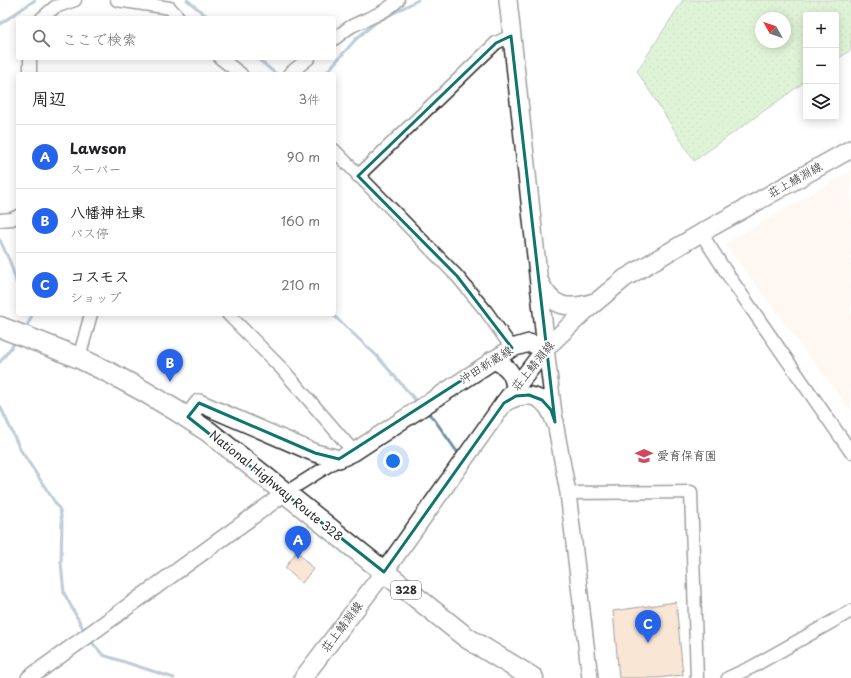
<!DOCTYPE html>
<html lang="ja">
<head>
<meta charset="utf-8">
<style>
	body { margin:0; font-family:"Playpen Sans","Klee One",sans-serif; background:#f2f2f2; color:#202124 }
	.controls { position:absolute; right:12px; top:12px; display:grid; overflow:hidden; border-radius:4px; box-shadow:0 2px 10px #0003 }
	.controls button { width:36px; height:36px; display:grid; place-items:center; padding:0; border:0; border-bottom:1px solid #e0e0e0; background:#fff; color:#202124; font:20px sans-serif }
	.compass { position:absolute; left:755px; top:12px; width:36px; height:36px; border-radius:50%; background:#fff; box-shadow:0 2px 10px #0003; rotate:310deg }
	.you { position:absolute; left:393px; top:461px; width:14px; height:14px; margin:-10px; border:3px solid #fff; border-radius:50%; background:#1a73e8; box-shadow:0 0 0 6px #1a73e833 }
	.badge { display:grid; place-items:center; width:26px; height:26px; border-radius:50%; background:#2563eb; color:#fff; font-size:13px; font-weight:700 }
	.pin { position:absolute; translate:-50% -33px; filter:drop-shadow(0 1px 2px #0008) }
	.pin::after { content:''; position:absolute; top:21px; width:14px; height:12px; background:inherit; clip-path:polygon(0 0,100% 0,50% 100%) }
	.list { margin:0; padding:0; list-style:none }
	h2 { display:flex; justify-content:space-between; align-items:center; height:52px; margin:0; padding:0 16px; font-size:17px }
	h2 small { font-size:13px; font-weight:400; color:#757577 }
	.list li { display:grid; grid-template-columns:26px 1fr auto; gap:12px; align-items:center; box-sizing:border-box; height:64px; padding:0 16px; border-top:1px solid #e0e0e0 }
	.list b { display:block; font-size:15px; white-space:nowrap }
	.list p { margin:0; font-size:13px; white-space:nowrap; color:#757577 }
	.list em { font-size:13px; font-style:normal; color:#757577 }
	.icon { flex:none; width:22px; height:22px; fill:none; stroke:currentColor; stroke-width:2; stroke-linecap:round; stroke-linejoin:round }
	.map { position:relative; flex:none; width:851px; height:678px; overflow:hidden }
	.search { position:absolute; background:#fff; box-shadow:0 2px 10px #0003; left:16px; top:16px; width:320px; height:44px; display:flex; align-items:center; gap:10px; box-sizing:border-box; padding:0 14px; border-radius:4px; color:#757577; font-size:15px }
	.panel { position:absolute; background:#fff; box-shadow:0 2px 10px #0003; left:16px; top:72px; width:320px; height:244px; border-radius:4px }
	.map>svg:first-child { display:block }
</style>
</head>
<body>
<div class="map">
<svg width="851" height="678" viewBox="0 0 851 678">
	<defs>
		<pattern id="green-dots" width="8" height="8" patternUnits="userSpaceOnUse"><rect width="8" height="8" fill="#b8e6a4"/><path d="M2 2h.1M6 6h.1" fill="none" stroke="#9ec58d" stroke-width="1.8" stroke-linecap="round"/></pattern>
	</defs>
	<rect width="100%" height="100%" fill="#fff"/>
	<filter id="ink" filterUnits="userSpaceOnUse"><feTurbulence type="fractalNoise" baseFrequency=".025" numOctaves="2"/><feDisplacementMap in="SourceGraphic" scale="8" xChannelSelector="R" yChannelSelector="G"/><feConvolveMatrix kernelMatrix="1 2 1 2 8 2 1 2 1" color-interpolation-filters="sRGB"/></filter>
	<g filter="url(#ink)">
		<polygon fill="#fceee3" points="851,171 851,411 725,244"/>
		<path fill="url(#green-dots)" stroke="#728868" fill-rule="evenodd" d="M683,0H851V50L836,60V15H806V81L694,161L637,71ZM761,18H785V42H761Z"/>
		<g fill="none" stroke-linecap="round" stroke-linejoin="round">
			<g stroke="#6e90a7" stroke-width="3">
				<polyline points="187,0 209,18"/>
				<polyline points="0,24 35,0"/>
				<polyline points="257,58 276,74"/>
				<polyline points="325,74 356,39 375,23 418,0"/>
				<polyline points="0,240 10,262 18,287"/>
				<polyline points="332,314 376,355 418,403"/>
				<polyline points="25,329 31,318 32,314"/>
				<polyline points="0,362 16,341"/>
				<polyline points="0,406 20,449 60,510 62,522 61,563 64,593 85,632"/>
				<polyline points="426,411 434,419 460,456"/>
				<polyline points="89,639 103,655 174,678"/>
			</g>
		</g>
		<g fill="#f4c7a3" stroke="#2b2b2b">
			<polygon points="297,551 313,569 302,583 285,568"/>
			<polygon points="676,602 683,675 657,678 619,678 613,611"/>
		</g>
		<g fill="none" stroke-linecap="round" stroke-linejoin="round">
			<g stroke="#2b2b2b" stroke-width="15">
				<g id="minor">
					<polyline points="117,0 170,8 179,18"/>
					<polyline points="42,18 55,7 75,0"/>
					<path d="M334,39C340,35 346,29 352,26C368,18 385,13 398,0"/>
					<polyline points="30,58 30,74"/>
					<polyline points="220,58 241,74"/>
					<polyline points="289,74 309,58"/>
					<polyline points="334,150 457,276 486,311 512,348"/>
					<polyline points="358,176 496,43 511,36"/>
					<polyline points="0,220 12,219 18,216"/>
					<polyline points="701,233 728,275 851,452"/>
					<polyline points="228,314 283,370 354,452"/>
					<polyline points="79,358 91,314"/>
					<polyline points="285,493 339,459"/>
					<polyline points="568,493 691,492 697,678"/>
					<polyline points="728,678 752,667 851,611"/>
				</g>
			</g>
			<g stroke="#2b2b2b" stroke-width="18">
				<g id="tertiary">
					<polyline points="546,348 555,422 568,493 590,678"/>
					<polyline points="29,678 285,493"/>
				</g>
			</g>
			<g stroke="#2b2b2b" stroke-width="20">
				<g id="secondary">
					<path d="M540,282C552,308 568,310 594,302"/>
					<path d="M492,360C507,365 514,373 515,389"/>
					<path d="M504,403C528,389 546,395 555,422"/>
					<polyline points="188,417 199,403 315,453 339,459 354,452 512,348 529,343 546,348 508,0"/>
					<polyline points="303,678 384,572 504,403 546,348 584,312 625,278 701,233 851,149"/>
				</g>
			</g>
			<g stroke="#2b2b2b" stroke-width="23">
				<path id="trunk" d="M0,327C26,337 53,347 79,358C125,379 168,404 209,432L467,638L533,678"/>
			</g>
			<use href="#minor" stroke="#fff" stroke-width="12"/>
			<use href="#tertiary" stroke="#fff" stroke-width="15"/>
			<use href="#secondary" stroke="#fff" stroke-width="17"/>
			<use href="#trunk" stroke="#fff" stroke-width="20"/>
		</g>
	</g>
	<path d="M0 0H851V678H0ZM511,36L555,422L551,410L542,400L529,395L516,396L504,403L384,572L188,417L199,403L315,453L339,459L512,348L457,276L358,176L496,43Z" fill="#fff" fill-opacity=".55" fill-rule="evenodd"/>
	<path fill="none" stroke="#0f766e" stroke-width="3" stroke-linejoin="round" d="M511,36L555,422L551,410L542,400L529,395L516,396L504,403L384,572L188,417L199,403L315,453L339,459L512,348L457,276L358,176L496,43Z"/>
	<defs>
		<g id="school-bare" transform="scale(1.38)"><path d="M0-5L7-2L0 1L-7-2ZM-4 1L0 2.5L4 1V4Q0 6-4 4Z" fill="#d1495b" stroke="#fff" stroke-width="2.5" paint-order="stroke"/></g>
	</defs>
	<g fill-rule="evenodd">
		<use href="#school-bare" x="644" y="456"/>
	</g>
	<g text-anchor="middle" stroke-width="3.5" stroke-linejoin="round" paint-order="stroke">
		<rect fill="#fff" stroke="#6b6b6b" stroke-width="1" x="391" y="581" width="30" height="18" rx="3"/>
		<g font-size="11" font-weight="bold" fill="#2b2b2b">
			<text x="406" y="594">328</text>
		</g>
		<g font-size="12" fill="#2b2b2b" stroke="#fff">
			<text transform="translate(795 180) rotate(-29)" y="4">荘上鯖淵線</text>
			<text transform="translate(486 365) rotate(-32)" y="4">沖田新蔵線</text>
			<text transform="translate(533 366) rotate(-51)" y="4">荘上鯖淵線</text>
			<text transform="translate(276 486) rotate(39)" y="4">National Highway Route 328</text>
			<text transform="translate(342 627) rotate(-53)" y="4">荘上鯖淵線</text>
		</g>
		<g font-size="12" fill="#2b2b2b" stroke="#fff" text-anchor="start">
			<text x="657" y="460">愛育保育園</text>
		</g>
	</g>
</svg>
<div class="controls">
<button>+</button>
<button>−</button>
<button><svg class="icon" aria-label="layers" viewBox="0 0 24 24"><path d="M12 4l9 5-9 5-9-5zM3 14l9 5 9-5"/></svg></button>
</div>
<svg class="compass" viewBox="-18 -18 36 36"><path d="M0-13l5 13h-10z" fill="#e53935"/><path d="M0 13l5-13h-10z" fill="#757577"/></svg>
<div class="you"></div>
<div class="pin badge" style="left:298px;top:559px">A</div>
<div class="pin badge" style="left:170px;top:382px">B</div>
<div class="pin badge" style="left:648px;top:643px">C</div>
<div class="search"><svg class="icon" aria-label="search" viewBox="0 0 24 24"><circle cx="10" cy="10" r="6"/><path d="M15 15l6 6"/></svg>ここで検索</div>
<section class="panel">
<h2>周辺<small>3件</small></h2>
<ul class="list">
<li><span class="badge">A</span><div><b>Lawson</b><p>スーパー</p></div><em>90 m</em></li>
<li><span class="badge">B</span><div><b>八幡神社東</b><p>バス停</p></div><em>160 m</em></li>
<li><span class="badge">C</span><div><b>コスモス</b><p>ショップ</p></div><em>210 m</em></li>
</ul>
</section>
</div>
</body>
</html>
